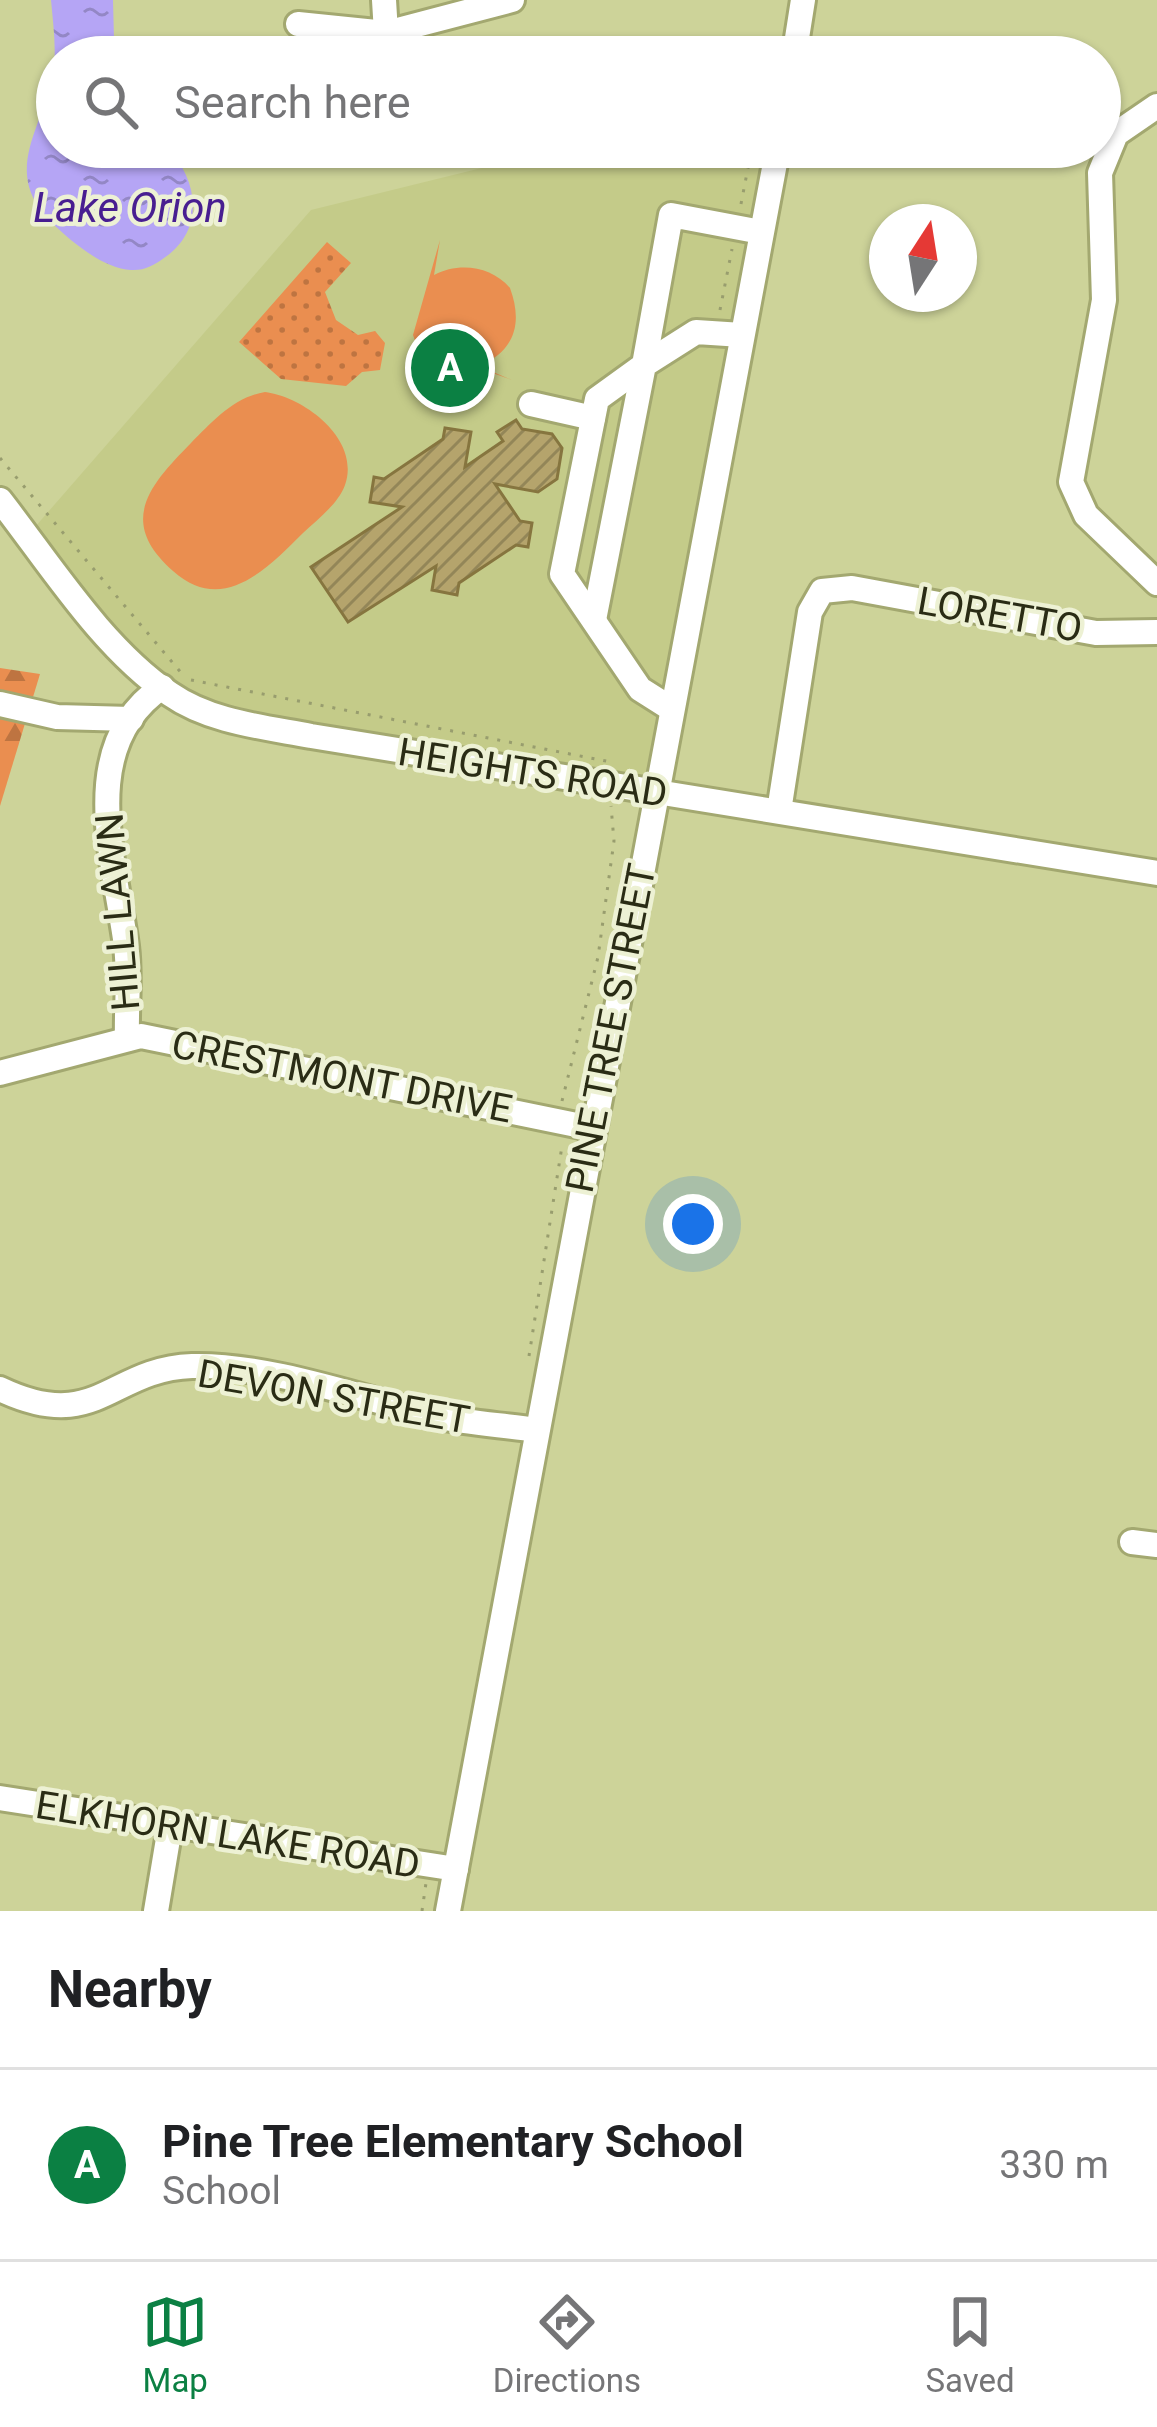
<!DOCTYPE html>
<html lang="en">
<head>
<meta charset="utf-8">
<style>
	body { margin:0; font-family:Roboto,sans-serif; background:#f2f2f2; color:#202124 }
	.compass { position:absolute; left:869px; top:204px; width:108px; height:108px; border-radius:50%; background:#fff; box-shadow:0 3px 9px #0004; rotate:12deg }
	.you { position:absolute; left:693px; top:1224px; width:42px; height:42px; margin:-30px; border:9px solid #fff; border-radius:50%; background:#1a73e8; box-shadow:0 0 0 18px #1a73e833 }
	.badge { display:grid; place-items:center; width:78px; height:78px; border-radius:50%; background:#0b8043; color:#fff; font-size:39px; font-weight:700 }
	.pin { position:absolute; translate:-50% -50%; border:6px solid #fff; box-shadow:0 3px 12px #0006 }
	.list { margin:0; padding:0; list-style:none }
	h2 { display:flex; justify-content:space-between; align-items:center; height:156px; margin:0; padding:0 48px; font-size:51px }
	h2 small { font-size:39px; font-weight:400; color:#757577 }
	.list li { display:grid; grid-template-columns:78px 1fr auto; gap:36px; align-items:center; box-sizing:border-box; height:192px; padding:0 48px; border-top:3px solid #e0e0e0 }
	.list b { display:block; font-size:45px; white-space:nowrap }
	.list p { margin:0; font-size:39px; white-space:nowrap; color:#757577 }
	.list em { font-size:39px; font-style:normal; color:#757577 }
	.icon { flex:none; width:66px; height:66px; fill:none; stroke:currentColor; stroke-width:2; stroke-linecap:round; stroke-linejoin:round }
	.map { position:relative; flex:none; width:1157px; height:1911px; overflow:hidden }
	.search { position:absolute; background:#fff; box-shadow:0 3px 9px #0004; left:36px; right:36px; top:36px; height:132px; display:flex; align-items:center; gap:30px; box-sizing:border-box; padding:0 42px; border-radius:66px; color:#757577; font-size:45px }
	.sheet { height:348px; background:#fff }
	nav { display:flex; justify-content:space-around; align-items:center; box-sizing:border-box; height:168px; border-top:3px solid #e0e0e0; background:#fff; font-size:33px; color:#757577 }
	nav a { display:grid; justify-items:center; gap:6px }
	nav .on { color:#0b8043 }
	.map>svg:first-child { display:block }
</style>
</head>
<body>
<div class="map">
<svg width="1157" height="1911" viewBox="0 0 1157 1911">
	<defs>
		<pattern id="forest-firs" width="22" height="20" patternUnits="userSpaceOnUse" patternTransform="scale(3)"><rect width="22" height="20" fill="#ea8e50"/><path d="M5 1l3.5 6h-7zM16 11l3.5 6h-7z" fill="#be7441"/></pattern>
		<pattern id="park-dots" width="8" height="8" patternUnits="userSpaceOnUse" patternTransform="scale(3)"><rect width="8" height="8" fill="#ea8e50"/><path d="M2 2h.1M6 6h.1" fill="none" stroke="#be7441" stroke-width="1.8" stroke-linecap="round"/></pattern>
		<pattern id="water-ripples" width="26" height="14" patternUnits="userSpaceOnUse" patternTransform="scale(3)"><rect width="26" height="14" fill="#b5a5f5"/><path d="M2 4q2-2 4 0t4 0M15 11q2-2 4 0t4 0" fill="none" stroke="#9387c5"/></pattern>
		<pattern id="building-hatch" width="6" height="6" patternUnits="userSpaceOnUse" patternTransform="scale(3)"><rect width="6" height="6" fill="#b5a46c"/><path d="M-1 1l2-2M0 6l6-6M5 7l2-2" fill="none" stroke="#938658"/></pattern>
	</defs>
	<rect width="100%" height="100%" fill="#cdd399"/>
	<polygon fill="#c4cb89" points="567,147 769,147 650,783 222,709 179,693 142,663 35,527 311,210"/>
	<g fill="#ea8e50">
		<path d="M440,240L434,275C459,262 491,266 510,288C523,323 515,351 479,366L512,380L417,346L413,335Z"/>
		<path d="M265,392C304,397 361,439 345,485C338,504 318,519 303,533C268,568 223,616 173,571C116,521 151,484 191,443C212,422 234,397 265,392Z"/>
	</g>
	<polygon fill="url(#forest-firs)" points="0,668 40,674 0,806"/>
	<polygon fill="url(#park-dots)" points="327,242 351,263 325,292 336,320 358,335 375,331 385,343 380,370 362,372 346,386 281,379 239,342"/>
	<path fill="url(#water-ripples)" d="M51,0H113L114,39L125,57H57V147H167C198,179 206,230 164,258C154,265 144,271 131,270C104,269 72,242 53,224C0,172 42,132 53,73C57,50 53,23 51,0Z"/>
	<polygon fill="url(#building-hatch)" stroke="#86753f" stroke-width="3" points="516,420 522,429 552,434 562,448 557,479 538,492 495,484 520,521 532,523 528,547 516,545 459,583 457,595 432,590 436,566 348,622 311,567 402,507 370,502 374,477 384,479 443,439 445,428 471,432 465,467 503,441 497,432"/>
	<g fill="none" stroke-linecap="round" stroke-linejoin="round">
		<g stroke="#a3a870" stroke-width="30">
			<g id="minor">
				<polyline points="384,0 386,33"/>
				<polyline points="298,24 386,33 512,0"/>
				<polyline points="794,57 803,0"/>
				<polyline points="1157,106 1116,134 1100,173 1104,300 1071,482 1086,515 1157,583"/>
				<polyline points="531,404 593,418"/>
				<path d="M0,500C50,564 102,648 170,694C210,722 264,727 311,736L1157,873"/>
				<polyline points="594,620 644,365 696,332 742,335"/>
				<polyline points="0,704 57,717 131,719"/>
				<polyline points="670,708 640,689 562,574 597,399 644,365 671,215 761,232"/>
				<polyline points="779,811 810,612 822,591 852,588 1096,633 1157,632"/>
				<path d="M127,1039C126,1008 130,977 126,946C115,861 75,746 162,687"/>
				<polyline points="0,1073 141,1036 591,1128"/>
				<path d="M0,1389C97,1435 109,1369 192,1366C267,1364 361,1398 435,1416C468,1423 502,1425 536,1430"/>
				<polyline points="1132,1542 1157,1545"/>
				<polyline points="0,1798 456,1869"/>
				<polyline points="156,1911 170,1827"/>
				<polyline points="448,1911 778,147"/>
			</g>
		</g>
		<g stroke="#989d6e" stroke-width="3" stroke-dasharray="3 9" stroke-linecap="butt">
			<polyline points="741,204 752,147"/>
			<polyline points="720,310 732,249"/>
			<polyline points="0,458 183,675"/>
			<polyline points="191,680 611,762"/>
			<polyline points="562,1101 598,957 614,841 611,806"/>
			<polyline points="529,1356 562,1146"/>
			<polyline points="422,1911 426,1883"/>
		</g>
		<use href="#minor" stroke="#fff" stroke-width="24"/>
	</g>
	<g text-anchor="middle" stroke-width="9" stroke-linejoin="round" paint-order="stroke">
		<g font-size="39" fill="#2a2c15" stroke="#edf1d4">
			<text transform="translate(1000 614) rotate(10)" y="14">LORETTO</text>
			<text transform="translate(533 772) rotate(9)" y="14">HEIGHTS ROAD</text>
			<text transform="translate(117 912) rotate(-95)" y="14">HILL LAWN</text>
			<text transform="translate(610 1028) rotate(-79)" y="14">PINE TREE STREET</text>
			<text transform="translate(342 1076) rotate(11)" y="14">CRESTMONT DRIVE</text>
			<text transform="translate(334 1396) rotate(10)" y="14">DEVON STREET</text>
			<text transform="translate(228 1834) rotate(9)" y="14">ELKHORN LAKE ROAD</text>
		</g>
		<g font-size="42" font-style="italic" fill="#481e91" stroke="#edf1d4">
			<text x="130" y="222">Lake Orion</text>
		</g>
	</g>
</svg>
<svg class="compass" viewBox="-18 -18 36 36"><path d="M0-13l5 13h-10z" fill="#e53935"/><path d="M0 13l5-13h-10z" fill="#757577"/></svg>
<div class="you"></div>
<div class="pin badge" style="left:450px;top:368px">A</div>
<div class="search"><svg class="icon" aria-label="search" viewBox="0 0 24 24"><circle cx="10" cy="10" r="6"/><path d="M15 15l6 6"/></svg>Search here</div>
</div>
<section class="sheet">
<h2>Nearby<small></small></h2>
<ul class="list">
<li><span class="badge">A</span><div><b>Pine Tree Elementary School</b><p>School</p></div><em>330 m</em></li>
</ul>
</section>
<nav>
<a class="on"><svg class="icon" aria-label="map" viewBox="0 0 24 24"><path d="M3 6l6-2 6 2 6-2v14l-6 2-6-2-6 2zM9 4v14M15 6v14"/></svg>Map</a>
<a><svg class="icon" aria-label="directions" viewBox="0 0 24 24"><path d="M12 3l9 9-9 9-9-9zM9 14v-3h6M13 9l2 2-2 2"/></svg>Directions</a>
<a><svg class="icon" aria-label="saved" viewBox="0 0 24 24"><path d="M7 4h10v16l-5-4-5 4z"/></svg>Saved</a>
</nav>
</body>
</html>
